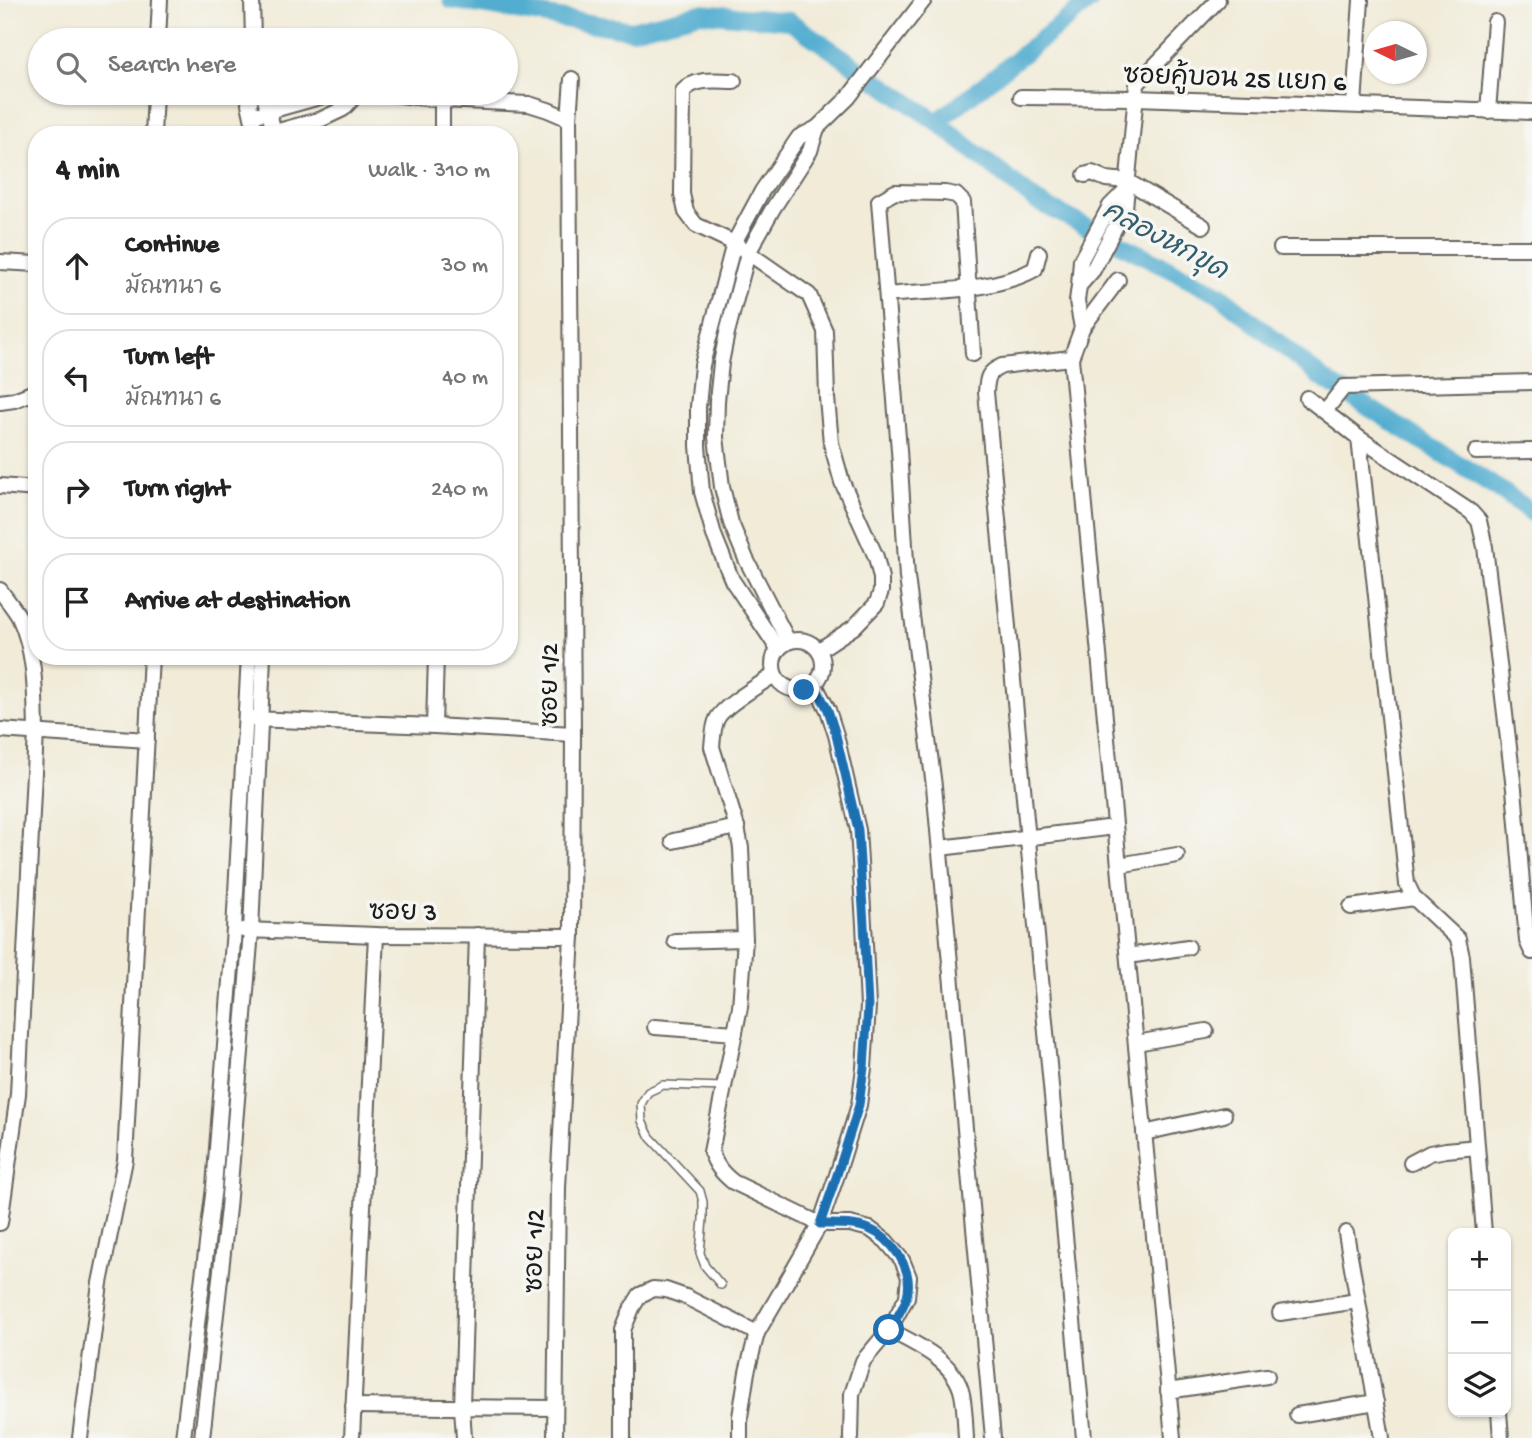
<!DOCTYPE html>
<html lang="en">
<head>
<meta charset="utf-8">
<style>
	body { margin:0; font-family:"Gochi Hand","Playpen Sans Thai",sans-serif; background:#f2f2f2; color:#222 }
	.controls { position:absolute; right:21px; bottom:21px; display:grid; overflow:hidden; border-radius:14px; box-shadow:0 2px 5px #0004 }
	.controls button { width:63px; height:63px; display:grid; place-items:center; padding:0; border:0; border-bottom:2px solid #e0e0e0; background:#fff; color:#222; font:35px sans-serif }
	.compass { position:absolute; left:1364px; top:21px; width:63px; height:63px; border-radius:50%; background:#fff; box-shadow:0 2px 5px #0004; rotate:275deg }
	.stop { position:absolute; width:21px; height:21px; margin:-16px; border:5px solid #1f6fb2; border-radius:50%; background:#fff }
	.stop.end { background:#1f6fb2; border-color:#fff; box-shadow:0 2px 7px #0008 }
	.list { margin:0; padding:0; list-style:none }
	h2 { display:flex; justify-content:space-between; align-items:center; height:91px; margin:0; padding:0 28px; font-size:30px }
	h2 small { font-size:23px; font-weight:400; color:#767676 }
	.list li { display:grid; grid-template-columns:46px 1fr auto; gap:21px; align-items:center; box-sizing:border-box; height:98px; margin:0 14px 14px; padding:0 14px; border:2px solid #e0e0e0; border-radius:28px }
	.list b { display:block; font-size:26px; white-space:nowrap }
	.list p { margin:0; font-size:23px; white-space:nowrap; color:#767676 }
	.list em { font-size:23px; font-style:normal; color:#767676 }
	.icon { flex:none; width:38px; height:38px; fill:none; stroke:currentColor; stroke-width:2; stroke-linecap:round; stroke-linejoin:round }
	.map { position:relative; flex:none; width:1532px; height:1438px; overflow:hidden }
	.search { position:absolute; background:#fff; box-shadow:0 2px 5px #0004; left:28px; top:28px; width:490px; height:77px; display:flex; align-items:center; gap:18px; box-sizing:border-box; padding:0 24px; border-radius:38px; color:#767676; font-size:26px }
	.panel { position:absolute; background:#fff; box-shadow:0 2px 5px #0004; left:28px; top:126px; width:490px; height:539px; border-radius:28px }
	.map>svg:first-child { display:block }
</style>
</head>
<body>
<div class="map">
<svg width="1532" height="1438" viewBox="0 0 1532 1438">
	<rect width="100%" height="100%" fill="#f6f6f2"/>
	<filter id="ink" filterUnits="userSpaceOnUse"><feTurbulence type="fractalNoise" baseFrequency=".0143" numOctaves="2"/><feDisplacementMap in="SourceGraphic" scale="14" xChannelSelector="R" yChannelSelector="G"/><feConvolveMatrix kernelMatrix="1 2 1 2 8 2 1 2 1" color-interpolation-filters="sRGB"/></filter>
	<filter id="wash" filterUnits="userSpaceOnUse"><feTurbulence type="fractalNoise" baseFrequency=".00686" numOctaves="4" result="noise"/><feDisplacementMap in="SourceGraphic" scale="28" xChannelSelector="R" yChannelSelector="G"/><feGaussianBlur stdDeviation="1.57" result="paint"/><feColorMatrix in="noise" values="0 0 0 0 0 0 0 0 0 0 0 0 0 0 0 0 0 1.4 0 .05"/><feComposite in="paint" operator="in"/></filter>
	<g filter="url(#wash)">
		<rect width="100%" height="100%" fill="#f1ebd8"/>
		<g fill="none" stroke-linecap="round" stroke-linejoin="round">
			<g stroke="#52add0" stroke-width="18">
				<polyline points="451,0 631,30 701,13 789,21 937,122"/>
				<polyline points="1091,0 937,122 1036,201 1219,294 1323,379 1502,491 1532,513"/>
			</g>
		</g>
	</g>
	<g filter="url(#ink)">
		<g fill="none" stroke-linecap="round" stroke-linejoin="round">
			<g stroke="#67645e" stroke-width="10">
				<polyline id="lane" points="721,1285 705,1266 700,1253 703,1219 703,1202 700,1191 650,1137 642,1121 641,1104 648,1092 663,1085 724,1087"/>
			</g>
			<g stroke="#67645e" stroke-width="18">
				<g id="street">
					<polyline points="252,0 253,40"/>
					<polyline points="158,40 160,0"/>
					<path d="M734,81C716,81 696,77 683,91L682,194L686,212L696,225L734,243L809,295L825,331L827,398L831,443L842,482L876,557L881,578V591L877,603L854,627L819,650"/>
					<polyline points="253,93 249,104 256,135"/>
					<polyline points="260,93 265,99 275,135"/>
					<polyline points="384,93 442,100 529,104 548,110 569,119 573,734 572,936 558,1187 555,1438"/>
					<polyline points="1021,97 1135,98 1532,112"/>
					<polyline points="442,100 442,135"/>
					<polyline points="1354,105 1361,0"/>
					<polyline points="1488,111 1495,22"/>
					<polyline points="252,116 334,93"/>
					<polyline points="569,119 572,79"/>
					<polyline points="153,135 155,93"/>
					<polyline points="264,135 322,119 343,109 358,93"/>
					<polyline points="1085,175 1092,173 1106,179 1127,181 1203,226"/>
					<polyline points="1281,248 1532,248"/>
					<polyline points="0,262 37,264"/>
					<polyline points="1079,286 1081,260 1110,206 1127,189"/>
					<path d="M887,295C934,290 993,292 1035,269L1039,253"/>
					<polyline points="1082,328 1118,280"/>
					<polyline points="973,354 963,202 956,195 945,193 895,192 879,201 899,450 907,577 934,786 993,1438"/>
					<path d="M1071,358L1002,366C988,372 987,377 986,392L1084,1438"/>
					<polyline points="1307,398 1359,438 1471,512 1479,521 1485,547 1514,789 1527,941 1532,952"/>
					<polyline points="0,402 14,400 37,391"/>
					<polyline points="1325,411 1344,387 1532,382"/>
					<polyline points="1359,438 1407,884 1414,898 1458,939 1462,957 1484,1233"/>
					<polyline points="1476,452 1532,451"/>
					<polyline points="0,486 37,489"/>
					<path d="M0,590C6,599 14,608 19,617C36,653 35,694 36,732L18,1094L0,1223"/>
					<circle cx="798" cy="665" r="25"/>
					<polyline points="788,641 746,559 731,523 722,487 716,437 717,401 721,363 727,333 748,253 772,210 810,151 817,128"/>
					<polyline points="778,649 732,580 714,535 702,492 698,446 698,407 702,365 734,243 762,191 799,137 817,128 848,98 924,0"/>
					<path d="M774,675C761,684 723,706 717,719C713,727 713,738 712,747L737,827L741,848L745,939L740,1007L711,1152C716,1166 722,1173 733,1182L820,1224H850L870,1229L886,1241L902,1260L909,1277L907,1297L889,1330L863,1361L852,1394L851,1438"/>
					<polyline points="251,719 434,726 573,734"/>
					<polyline points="434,726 436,656"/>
					<polyline points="0,730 147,740"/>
					<polyline points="673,841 737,827"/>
					<polyline points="940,848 1115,827"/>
					<polyline points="1119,865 1177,855"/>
					<polyline points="1351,907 1414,898"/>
					<polyline points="243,930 376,935 572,936"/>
					<polyline points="675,941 745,939"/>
					<polyline points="1128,956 1188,947"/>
					<polyline points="655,1027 735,1033"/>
					<polyline points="1136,1043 1206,1031"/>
					<polyline points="1144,1133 1224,1115"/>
					<polyline points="1411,1163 1430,1153 1446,1150 1477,1147"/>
					<polyline points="1346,1233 1382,1438"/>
					<polyline points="1280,1313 1357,1301"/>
					<path d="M889,1330C916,1344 955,1361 962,1394C965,1408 965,1424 966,1438"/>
					<polyline points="1168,1391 1267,1376"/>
					<polyline points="353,1406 555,1408"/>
					<polyline points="1499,1412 1501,1438"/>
					<polyline points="1297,1415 1376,1402"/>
					<polyline points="80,1438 100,1283 125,1160 151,656"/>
					<polyline points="183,1438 214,1187 234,929 249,656"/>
					<polyline points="202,1438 228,1208 251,931 263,656"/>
					<polyline points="352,1438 376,935"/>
					<polyline points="464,1438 462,1407 477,935"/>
					<polyline points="623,1438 623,1330 632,1308 640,1295 653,1289 666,1290 686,1297 757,1333"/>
					<polyline points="740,1438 740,1417 747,1372 757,1333 820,1224 837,1175 859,1105 864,1068 868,1006 864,924 858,830 836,735 828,710 815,685"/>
					<polyline points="1173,1438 1071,358 1082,328 1077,301 1079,286 1093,270 1125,208 1137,84 1218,0"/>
				</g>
			</g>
			<use href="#lane" stroke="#fff" stroke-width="7"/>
			<use href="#street" stroke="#fff" stroke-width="14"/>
		</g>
	</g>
	<g fill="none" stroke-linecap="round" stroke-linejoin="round" filter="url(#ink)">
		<path stroke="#1f6fb2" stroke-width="9" d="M804,690L815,685L828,710L836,735L858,830L864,924L868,1006L864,1068L859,1105L837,1175L820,1224C836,1224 854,1223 869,1229C893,1239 914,1270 907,1296C904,1308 895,1320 889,1330"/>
	</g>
	<g text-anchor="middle" stroke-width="7" stroke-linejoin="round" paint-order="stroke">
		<g font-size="26" fill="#1c1c1c" stroke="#f6f6f2">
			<text transform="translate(1235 77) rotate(2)" y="9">ซอยคู้บอน 25 แยก 6</text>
			<text transform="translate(548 685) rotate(-90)" y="9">ซอย 1/2</text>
			<text transform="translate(403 910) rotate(1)" y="9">ซอย 3</text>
			<text transform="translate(533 1251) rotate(-89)" y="9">ซอย 1/2</text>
		</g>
		<g font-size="28" font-style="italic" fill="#345d6d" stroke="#f6f6f2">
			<text transform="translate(1166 238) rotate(28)" y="10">คลองหกขุด</text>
		</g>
	</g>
</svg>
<div class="controls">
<button>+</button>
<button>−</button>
<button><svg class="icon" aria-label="layers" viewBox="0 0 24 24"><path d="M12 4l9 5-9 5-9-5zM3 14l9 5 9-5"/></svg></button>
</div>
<svg class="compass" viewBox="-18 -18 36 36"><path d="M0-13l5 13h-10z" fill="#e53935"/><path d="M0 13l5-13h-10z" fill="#767676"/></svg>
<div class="stop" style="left:889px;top:1330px"></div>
<div class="stop end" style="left:804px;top:690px"></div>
<div class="search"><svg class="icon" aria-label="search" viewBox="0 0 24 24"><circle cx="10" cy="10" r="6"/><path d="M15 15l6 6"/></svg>Search here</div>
<section class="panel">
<h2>4 min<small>Walk · 310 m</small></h2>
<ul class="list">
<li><svg class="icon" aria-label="ahead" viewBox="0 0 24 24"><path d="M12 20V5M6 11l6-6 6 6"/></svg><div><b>Continue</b><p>มัณฑนา 6</p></div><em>30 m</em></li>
<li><svg class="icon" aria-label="left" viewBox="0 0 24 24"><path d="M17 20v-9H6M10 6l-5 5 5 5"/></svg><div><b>Turn left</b><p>มัณฑนา 6</p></div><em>40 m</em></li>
<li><svg class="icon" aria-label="right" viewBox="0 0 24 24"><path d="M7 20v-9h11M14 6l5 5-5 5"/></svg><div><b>Turn right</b></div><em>240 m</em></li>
<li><svg class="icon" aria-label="arrive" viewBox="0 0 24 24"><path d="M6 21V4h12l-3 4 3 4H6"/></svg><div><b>Arrive at destination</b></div></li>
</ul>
</section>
</div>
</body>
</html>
